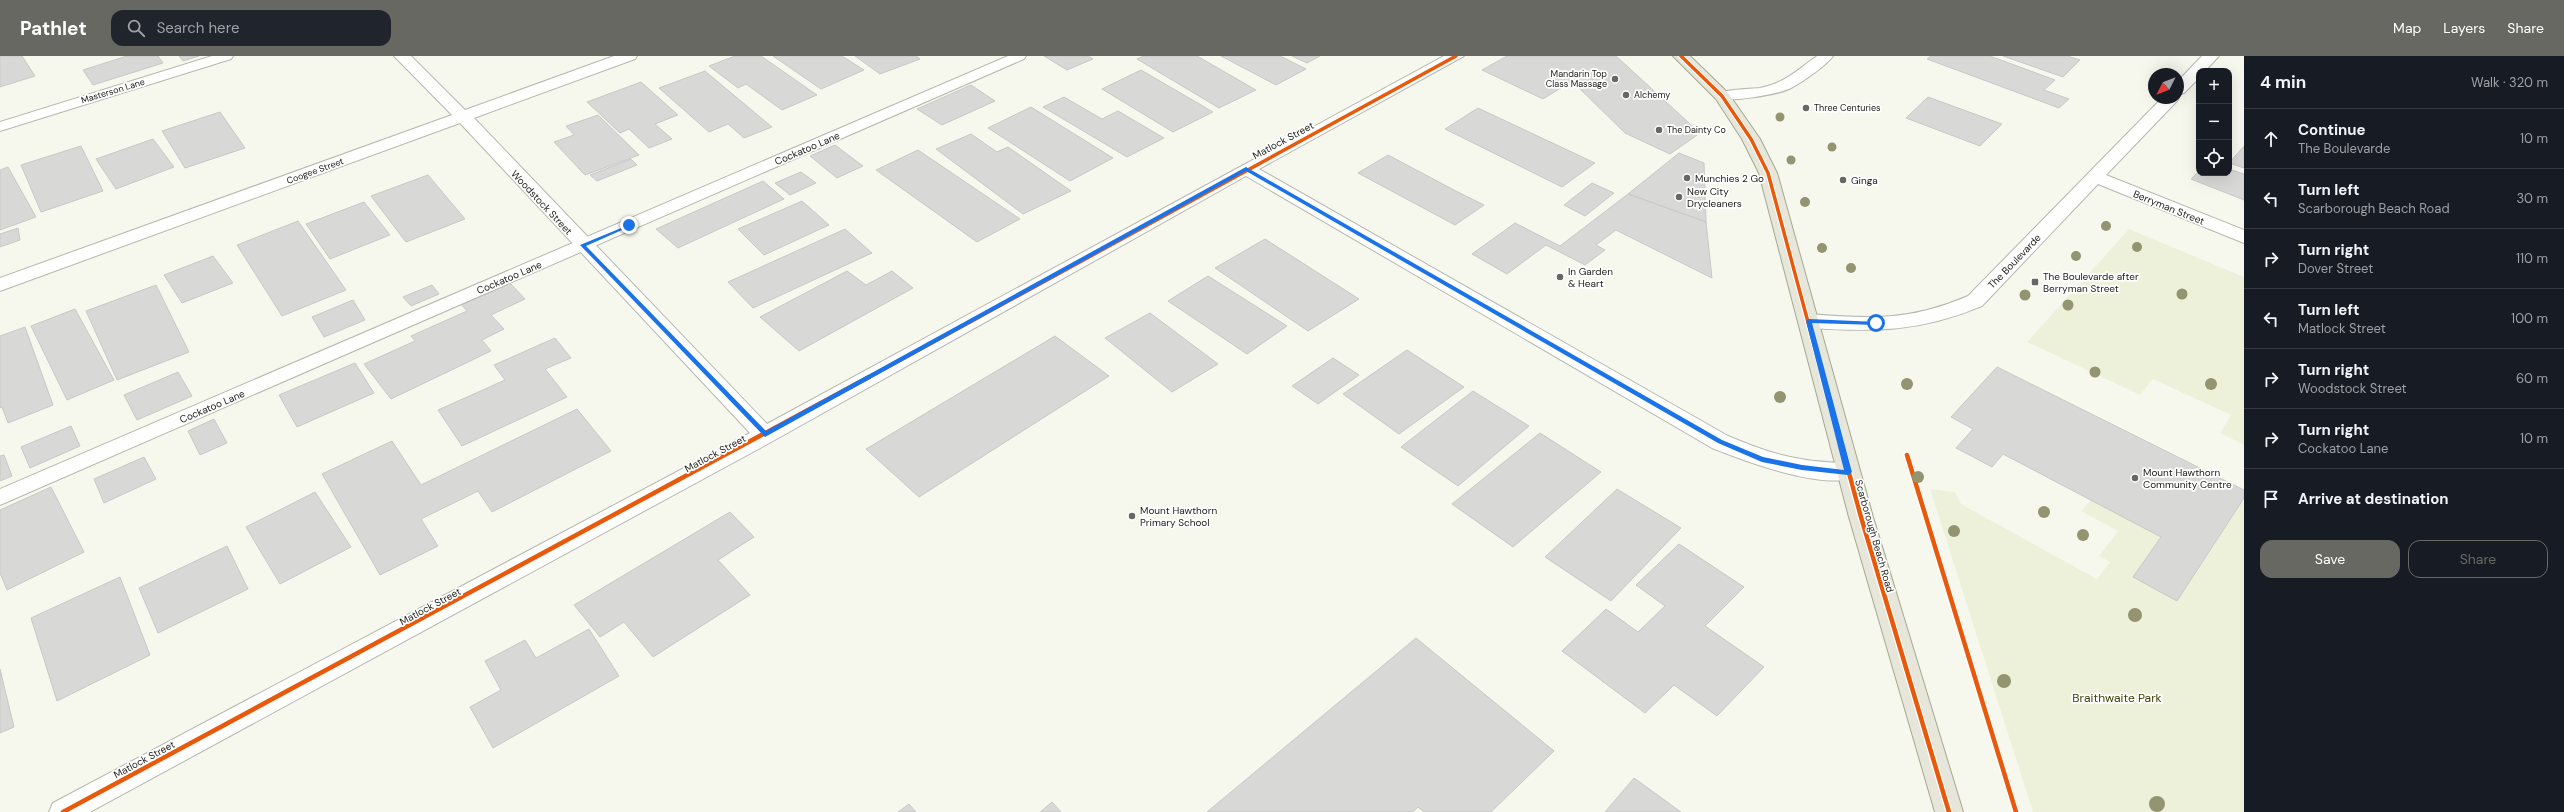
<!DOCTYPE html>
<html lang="en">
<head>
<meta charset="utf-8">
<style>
	body { margin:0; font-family:"DM Sans",sans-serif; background:#20242c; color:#f1f3f6 }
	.controls { position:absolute; right:12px; top:12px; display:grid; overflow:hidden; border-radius:8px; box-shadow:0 4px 16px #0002 }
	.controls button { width:36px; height:36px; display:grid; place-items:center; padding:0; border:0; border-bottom:1px solid #363941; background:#171b24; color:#f1f3f6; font:20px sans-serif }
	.compass { position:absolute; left:2148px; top:12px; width:36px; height:36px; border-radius:50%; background:#171b24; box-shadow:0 4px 16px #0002; rotate:228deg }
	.stop { position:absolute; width:12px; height:12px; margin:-9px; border:3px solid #1a73e8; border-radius:50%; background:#fff }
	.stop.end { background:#1a73e8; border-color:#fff; box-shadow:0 1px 4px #0008 }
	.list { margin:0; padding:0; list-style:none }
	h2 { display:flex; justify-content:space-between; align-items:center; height:52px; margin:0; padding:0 16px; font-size:17px }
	h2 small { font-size:13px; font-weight:400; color:#9ea1a6 }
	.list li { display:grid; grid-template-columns:26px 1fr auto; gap:12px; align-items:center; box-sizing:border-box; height:60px; padding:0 16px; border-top:1px solid #363941 }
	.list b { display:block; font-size:15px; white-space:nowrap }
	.list p { margin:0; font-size:13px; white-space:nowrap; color:#9ea1a6 }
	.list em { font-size:13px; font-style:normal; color:#9ea1a6 }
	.actions { display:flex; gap:8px; padding:12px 16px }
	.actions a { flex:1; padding:9px 0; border:1px solid #676861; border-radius:12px; text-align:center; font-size:14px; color:#676861 }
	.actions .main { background:#676861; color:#fff }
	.icon { flex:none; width:22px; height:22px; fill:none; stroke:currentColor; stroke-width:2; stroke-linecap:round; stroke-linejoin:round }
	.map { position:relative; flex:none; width:2244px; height:756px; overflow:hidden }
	header { display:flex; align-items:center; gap:24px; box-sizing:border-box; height:56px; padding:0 20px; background:#676861; color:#fff }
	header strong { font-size:19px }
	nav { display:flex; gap:22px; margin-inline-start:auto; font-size:14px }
	.search { width:280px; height:36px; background:#20242c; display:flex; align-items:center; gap:10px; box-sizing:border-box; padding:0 14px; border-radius:12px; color:#9ea1a6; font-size:15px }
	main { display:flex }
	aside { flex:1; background:#171b24 }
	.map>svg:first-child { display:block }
</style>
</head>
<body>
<header>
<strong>Pathlet</strong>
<div class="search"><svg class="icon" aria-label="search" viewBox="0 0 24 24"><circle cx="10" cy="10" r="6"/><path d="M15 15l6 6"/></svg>Search here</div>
<nav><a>Map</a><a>Layers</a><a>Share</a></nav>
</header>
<main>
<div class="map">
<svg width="2244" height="756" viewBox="0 0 2244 756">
	<rect width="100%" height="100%" fill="#f6f8ee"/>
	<g fill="#eef1da">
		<polygon points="2129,173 2244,221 2244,389 2220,377 2231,359 2153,323 2140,339 2027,286"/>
		<polygon points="1930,433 1955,436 1961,448 2097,523 2110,506 2099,500 2118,475 2081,455 2091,444 2161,481 2133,521 2177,545 2242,445 2244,446 2244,756 2033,756"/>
	</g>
	<g fill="#d8d8d6" stroke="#c8c8c6">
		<polygon points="0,0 22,0 35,20 0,31"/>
		<polygon points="127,0 158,0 163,7 93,29 83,14"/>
		<polygon points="179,0 199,0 183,5"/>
		<polygon points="735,0 761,0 817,39 782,54 746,28 738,32 709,10"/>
		<polygon points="773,0 842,0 864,14 821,33"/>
		<polygon points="855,0 916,0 920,3 880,18"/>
		<polygon points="1044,0 1088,0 1093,3 1067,14"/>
		<polygon points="1144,0 1197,0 1256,34 1219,52 1137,3"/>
		<polygon points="1221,0 1280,0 1306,13 1276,29"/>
		<polygon points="1292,0 1320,0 1307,7"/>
		<polygon points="1507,0 1616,0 1700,77 1670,98 1625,77 1572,25 1543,43 1482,14"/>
		<polygon points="1931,0 1990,0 2055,24 2044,34 2069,43 2059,52 1927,3"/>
		<polygon points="2003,0 2067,0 2080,4 2063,21"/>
		<polygon points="1141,14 1213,56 1173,76 1102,33"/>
		<polygon points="705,15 772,71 744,82 728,68 709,76 659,32"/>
		<polygon points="641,26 678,59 655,68 672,83 649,92 629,73 620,77 587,46"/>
		<polygon points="971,29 995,45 942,69 917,53"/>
		<polygon points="1064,41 1102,63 1118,55 1164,82 1127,101 1043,51"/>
		<polygon points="1928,41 2002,68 1980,90 1906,62"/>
		<polygon points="1031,51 1113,102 1070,125 988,72"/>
		<polygon points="1478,52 1595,107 1562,131 1445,73"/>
		<polygon points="220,56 245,92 185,112 162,75"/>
		<polygon points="598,59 639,99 585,119 554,86 574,79 566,70"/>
		<polygon points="971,78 997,96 1008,91 1071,135 1023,158 936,93"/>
		<polygon points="153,83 174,111 116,133 96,103"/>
		<polygon points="835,89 863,110 837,122 810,100"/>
		<polygon points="81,90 103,135 41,156 21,109"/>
		<polygon points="2244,90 2244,112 2229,107"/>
		<polygon points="918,94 1020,163 977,186 876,114"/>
		<polygon points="1679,97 1704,107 1706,166 1628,138"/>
		<polygon points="1388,99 1454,134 1484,149 1455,169 1358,117"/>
		<polygon points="631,103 637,109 597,125 590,119"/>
		<polygon points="8,111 36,161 0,174 0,114"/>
		<polygon points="2229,113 2244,118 2244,144 2191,123 2199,115 2199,117 2229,117"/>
		<polygon points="801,116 816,127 790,139 775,127"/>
		<polygon points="428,119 465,163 406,186 371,140"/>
		<polygon points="763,125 784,143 678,192 656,173"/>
		<polygon points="1592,127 1614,137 1585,160 1564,149"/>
		<polygon points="1628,138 1706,166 1712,222 1616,174 1596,189 1605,194 1585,209 1546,189 1507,218 1472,198 1515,167 1560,190"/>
		<polygon points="802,145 829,169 764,199 738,173"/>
		<polygon points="364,146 390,179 330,203 306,168"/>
		<polygon points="298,165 346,234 282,260 237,189"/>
		<polygon points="18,172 20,184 0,191 0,178"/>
		<polygon points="845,173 872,197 753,252 728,226"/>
		<polygon points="1265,183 1359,243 1308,275 1215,212"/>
		<polygon points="213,200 233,227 182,247 164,219"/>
		<polygon points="847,215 866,229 892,215 913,232 799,295 760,261"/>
		<polygon points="1208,220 1287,270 1247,298 1168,245"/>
		<polygon points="509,226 525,243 491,259 504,273 482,284 491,295 391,343 364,308 415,285 411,280 467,255 461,248"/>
		<polygon points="156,229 189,296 117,324 86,255"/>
		<polygon points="432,229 439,238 411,250 403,241"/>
		<polygon points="353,244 365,264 324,281 312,261"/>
		<polygon points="75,253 114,324 67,344 31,270"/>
		<polygon points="1150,257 1218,308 1172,336 1105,282"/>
		<polygon points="25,271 53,349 8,367 2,351 0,352 0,280"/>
		<polygon points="1055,280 1109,320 919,441 866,393"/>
		<polygon points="555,282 571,302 545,313 567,341 462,390 438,354 505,324 494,309"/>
		<polygon points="1407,294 1464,331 1399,378 1343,338"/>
		<polygon points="1333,302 1359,319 1318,348 1292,330"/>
		<polygon points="355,307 374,337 297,371 279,339"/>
		<polygon points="1997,311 2244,434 2244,442 2177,545 2133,521 2161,481 2003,398 1992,411 1956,392 1973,373 1951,361"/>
		<polygon points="178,316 192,340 137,364 124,339"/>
		<polygon points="1473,335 1529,370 1458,430 1401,391"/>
		<polygon points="577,353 611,395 492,456 478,435 421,463 438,490 380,519 322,418 392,385 421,429"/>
		<polygon points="214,363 227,387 200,399 188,375"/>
		<polygon points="71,370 80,390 30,412 21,391"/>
		<polygon points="1540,377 1601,416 1513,491 1452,448"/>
		<polygon points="4,399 12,420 0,425 0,400"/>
		<polygon points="144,401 156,423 104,447 94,423"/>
		<polygon points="51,431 84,496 7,534 0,517 0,454"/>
		<polygon points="1617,433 1681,472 1611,545 1545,501"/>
		<polygon points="315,436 351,491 280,528 246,471"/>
		<polygon points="730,456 754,481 718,504 750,539 653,601 624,566 600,581 574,549"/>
		<polygon points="1679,488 1744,531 1705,570 1764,611 1717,660 1674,629 1645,657 1562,595 1606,553 1638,576 1665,550 1636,529"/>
		<polygon points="227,490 248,533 158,577 139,532"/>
		<polygon points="120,521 150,599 57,645 31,562"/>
		<polygon points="589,573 619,620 493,692 470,651 501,634 485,605 525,584 536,602"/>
		<polygon points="1416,582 1554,695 1491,756 1424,756 1418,751 1413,756 1207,756"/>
		<polygon points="0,613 14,671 0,677"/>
		<polygon points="1634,722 1681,756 1605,756"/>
		<polygon points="1052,746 1061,756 1040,756"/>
		<polygon points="909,748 916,756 898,756"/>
	</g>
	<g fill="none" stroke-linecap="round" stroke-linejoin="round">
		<g stroke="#b6b7b0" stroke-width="2">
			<g id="service">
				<polygon points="212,0 233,0 231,3 0,75 0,66"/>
				<polygon points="1008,0 1026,0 1024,3 0,449 0,433"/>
				<path d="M1817,0H1833C1827,9 1801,27 1791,32C1780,38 1721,49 1715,40C1720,33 1751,33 1760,32C1783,28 1799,13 1817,0Z"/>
			</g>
		</g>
		<g stroke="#b6b7b0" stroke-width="2">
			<g id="minor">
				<path d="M394,0H411L465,54L614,0H637L635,3L474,62L767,368L1444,0H1464L1259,113L1728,380C1752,390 1775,399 1801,403C1819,407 1838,405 1856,410L1859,416L1856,422C1819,433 1747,406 1712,392L1246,120L773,385L90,756H49L53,747L750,377L460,67L0,235V222L452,59Z"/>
				<polygon points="2202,0 2219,0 2205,15 2199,15 2199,22 2184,37 2178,39 2178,25"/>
				<path d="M2178,40L2179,42L2177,45L2106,119L2244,174V187L2098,128L1982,250C1919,276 1876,276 1809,272L1802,270L1799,265L1802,260L1809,258C1871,263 1910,265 1968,240L2162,42Z"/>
			</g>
		</g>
		<g stroke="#a5a88e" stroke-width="2">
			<polygon id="primary" points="1673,0 1690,0 1728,37 1760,83 1777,117 1873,461 1963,756 1935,756 1849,461 1759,117 1742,83 1716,43"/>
		</g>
		<use href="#service" fill="#fefefc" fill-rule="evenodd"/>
		<use href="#minor" fill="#fefefc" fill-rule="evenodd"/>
		<use href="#primary" fill="#e6e7da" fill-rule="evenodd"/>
		<g stroke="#fff" stroke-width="5.5">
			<g id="cycleway-far1">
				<polyline points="1681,0 1722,40 1751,83 1768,117 1823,322"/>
				<polyline points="868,322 1456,0"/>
			</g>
		</g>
		<g stroke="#fff" stroke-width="7">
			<g id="cycleway">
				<polyline points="1823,321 1861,461 1949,756"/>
				<polyline points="1907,399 2016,756"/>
				<polyline points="63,756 869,321"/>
			</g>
		</g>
		<use href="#cycleway-far1" stroke="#e8590c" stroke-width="3.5"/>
		<use href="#cycleway" stroke="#e8590c" stroke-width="4.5"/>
	</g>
	<g fill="#92956f">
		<circle cx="1780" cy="61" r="4.5"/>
		<circle cx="1832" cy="91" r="4.5"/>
		<circle cx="1791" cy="104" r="4.5"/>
		<circle cx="1805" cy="146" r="5"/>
		<circle cx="2106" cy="170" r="5"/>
		<circle cx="2137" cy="191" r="5"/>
		<circle cx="1822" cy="192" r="5"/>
		<circle cx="2076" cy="200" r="5"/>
		<circle cx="1851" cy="212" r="5"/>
		<circle cx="2182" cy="238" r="5.5"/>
		<circle cx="2025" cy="239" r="5.5"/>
		<circle cx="2068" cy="249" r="5.5"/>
		<circle cx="2095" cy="316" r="5.5"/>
		<circle cx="1907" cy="328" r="6"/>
		<circle cx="2211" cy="328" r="6"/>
		<circle cx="1780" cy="341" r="6"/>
		<circle cx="1918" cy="421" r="6"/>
		<circle cx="2044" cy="456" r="6"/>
		<circle cx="1954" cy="475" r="6"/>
		<circle cx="2083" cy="479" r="6"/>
		<circle cx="2135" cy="559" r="7"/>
		<circle cx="2004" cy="625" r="7"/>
		<circle cx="2157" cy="748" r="8"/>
	</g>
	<polygon fill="#1a73e8" points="1246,111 1722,384 1763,401 1802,409 1844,414 1806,265 1809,263 1878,266 1876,269 1812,267 1852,416 1848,419 1802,414 1762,406 1718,387 1246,115 765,381 580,189 631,168 631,170 586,190 766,375"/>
	<g fill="#676861" stroke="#fff" stroke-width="1.5">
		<circle cx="1615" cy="23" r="4"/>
		<circle cx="1626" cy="39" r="4"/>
		<circle cx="1806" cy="52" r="4"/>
		<circle cx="1659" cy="74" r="4"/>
		<circle cx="1687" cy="122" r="4"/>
		<circle cx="1843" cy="124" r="4"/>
		<circle cx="1679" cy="141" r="4"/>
		<circle cx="1560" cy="221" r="4"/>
		<rect x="2031" y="222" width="8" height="8" rx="2"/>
		<circle cx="2135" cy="422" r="4"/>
		<circle cx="1132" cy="460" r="4"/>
	</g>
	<g text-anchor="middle" stroke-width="3.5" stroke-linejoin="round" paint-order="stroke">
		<g font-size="9" fill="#1a1b15" stroke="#fff" text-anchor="start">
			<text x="1607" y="21" text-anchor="end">Mandarin Top<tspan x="1607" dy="10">Class Massage</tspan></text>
			<text x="1634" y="42">Alchemy</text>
			<text x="1814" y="55">Three Centuries</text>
			<text x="1667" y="77">The Dainty Co</text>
		</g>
		<g font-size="9" fill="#1a1b15" stroke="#fff">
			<text transform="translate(113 35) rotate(-17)" y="3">Masterson Lane</text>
			<text transform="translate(315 115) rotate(-20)" y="3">Coogee Street</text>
		</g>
		<g font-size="10" fill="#1a1b15" stroke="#fff">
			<text transform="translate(1283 84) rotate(-28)" y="4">Matlock Street</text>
			<text transform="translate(807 92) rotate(-23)" y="4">Cockatoo Lane</text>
			<text transform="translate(542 146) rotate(47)" y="4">Woodstock Street</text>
			<text transform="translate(2169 151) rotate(22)" y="4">Berryman Street</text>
			<text transform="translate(2014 205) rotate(-46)" y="4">The Boulevarde</text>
			<text transform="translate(509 221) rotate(-23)" y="4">Cockatoo Lane</text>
			<text transform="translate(212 350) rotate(-23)" y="4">Cockatoo Lane</text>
			<text transform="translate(715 397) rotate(-28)" y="4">Matlock Street</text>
			<text transform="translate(1875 480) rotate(74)" y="4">Scarborough Beach Road</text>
			<text transform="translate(430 550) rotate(-28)" y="4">Matlock Street</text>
			<text transform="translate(144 703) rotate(-28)" y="4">Matlock Street</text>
		</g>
		<g font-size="10" fill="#1a1b15" stroke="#fff" text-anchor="start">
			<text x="1695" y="126">Munchies 2 Go</text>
			<text x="1851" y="128">Ginga</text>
			<text x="1687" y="139">New City<tspan x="1687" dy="12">Drycleaners</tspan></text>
			<text x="1568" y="219">In Garden<tspan x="1568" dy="12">&amp; Heart</tspan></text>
			<text x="2043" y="224">The Boulevarde after<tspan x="2043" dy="12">Berryman Street</tspan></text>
			<text x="2143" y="420">Mount Hawthorn<tspan x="2143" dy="12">Community Centre</tspan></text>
			<text x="1140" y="458">Mount Hawthorn<tspan x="1140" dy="12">Primary School</tspan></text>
		</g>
		<g font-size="12" fill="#414407" stroke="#fff">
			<text x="2117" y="646">Braithwaite Park</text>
		</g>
	</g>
</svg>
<div class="controls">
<button>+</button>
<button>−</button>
<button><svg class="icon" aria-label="locate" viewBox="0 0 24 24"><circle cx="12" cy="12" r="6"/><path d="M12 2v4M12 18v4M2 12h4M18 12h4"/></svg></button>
</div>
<svg class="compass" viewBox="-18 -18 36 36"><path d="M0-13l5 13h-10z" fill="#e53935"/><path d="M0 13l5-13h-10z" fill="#9ea1a6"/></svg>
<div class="stop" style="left:1876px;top:267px"></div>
<div class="stop end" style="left:629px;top:169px"></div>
</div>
<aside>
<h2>4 min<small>Walk · 320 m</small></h2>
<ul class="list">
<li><svg class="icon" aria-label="ahead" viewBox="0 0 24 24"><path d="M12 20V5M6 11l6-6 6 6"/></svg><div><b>Continue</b><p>The Boulevarde</p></div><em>10 m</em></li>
<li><svg class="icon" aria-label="left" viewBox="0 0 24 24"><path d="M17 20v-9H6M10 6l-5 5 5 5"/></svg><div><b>Turn left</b><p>Scarborough Beach Road</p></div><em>30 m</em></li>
<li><svg class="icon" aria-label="right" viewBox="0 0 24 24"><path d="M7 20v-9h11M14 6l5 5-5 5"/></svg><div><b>Turn right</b><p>Dover Street</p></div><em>110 m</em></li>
<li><svg class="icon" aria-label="left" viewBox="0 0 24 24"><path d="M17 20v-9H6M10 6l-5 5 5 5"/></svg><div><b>Turn left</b><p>Matlock Street</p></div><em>100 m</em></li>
<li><svg class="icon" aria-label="right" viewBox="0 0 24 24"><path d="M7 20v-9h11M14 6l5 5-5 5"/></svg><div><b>Turn right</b><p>Woodstock Street</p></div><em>60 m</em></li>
<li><svg class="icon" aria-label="right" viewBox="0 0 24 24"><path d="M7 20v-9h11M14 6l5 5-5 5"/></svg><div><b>Turn right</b><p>Cockatoo Lane</p></div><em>10 m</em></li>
<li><svg class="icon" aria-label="arrive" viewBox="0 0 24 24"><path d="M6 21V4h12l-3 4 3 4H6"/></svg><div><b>Arrive at destination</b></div></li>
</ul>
<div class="actions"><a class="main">Save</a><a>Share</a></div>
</aside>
</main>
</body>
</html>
